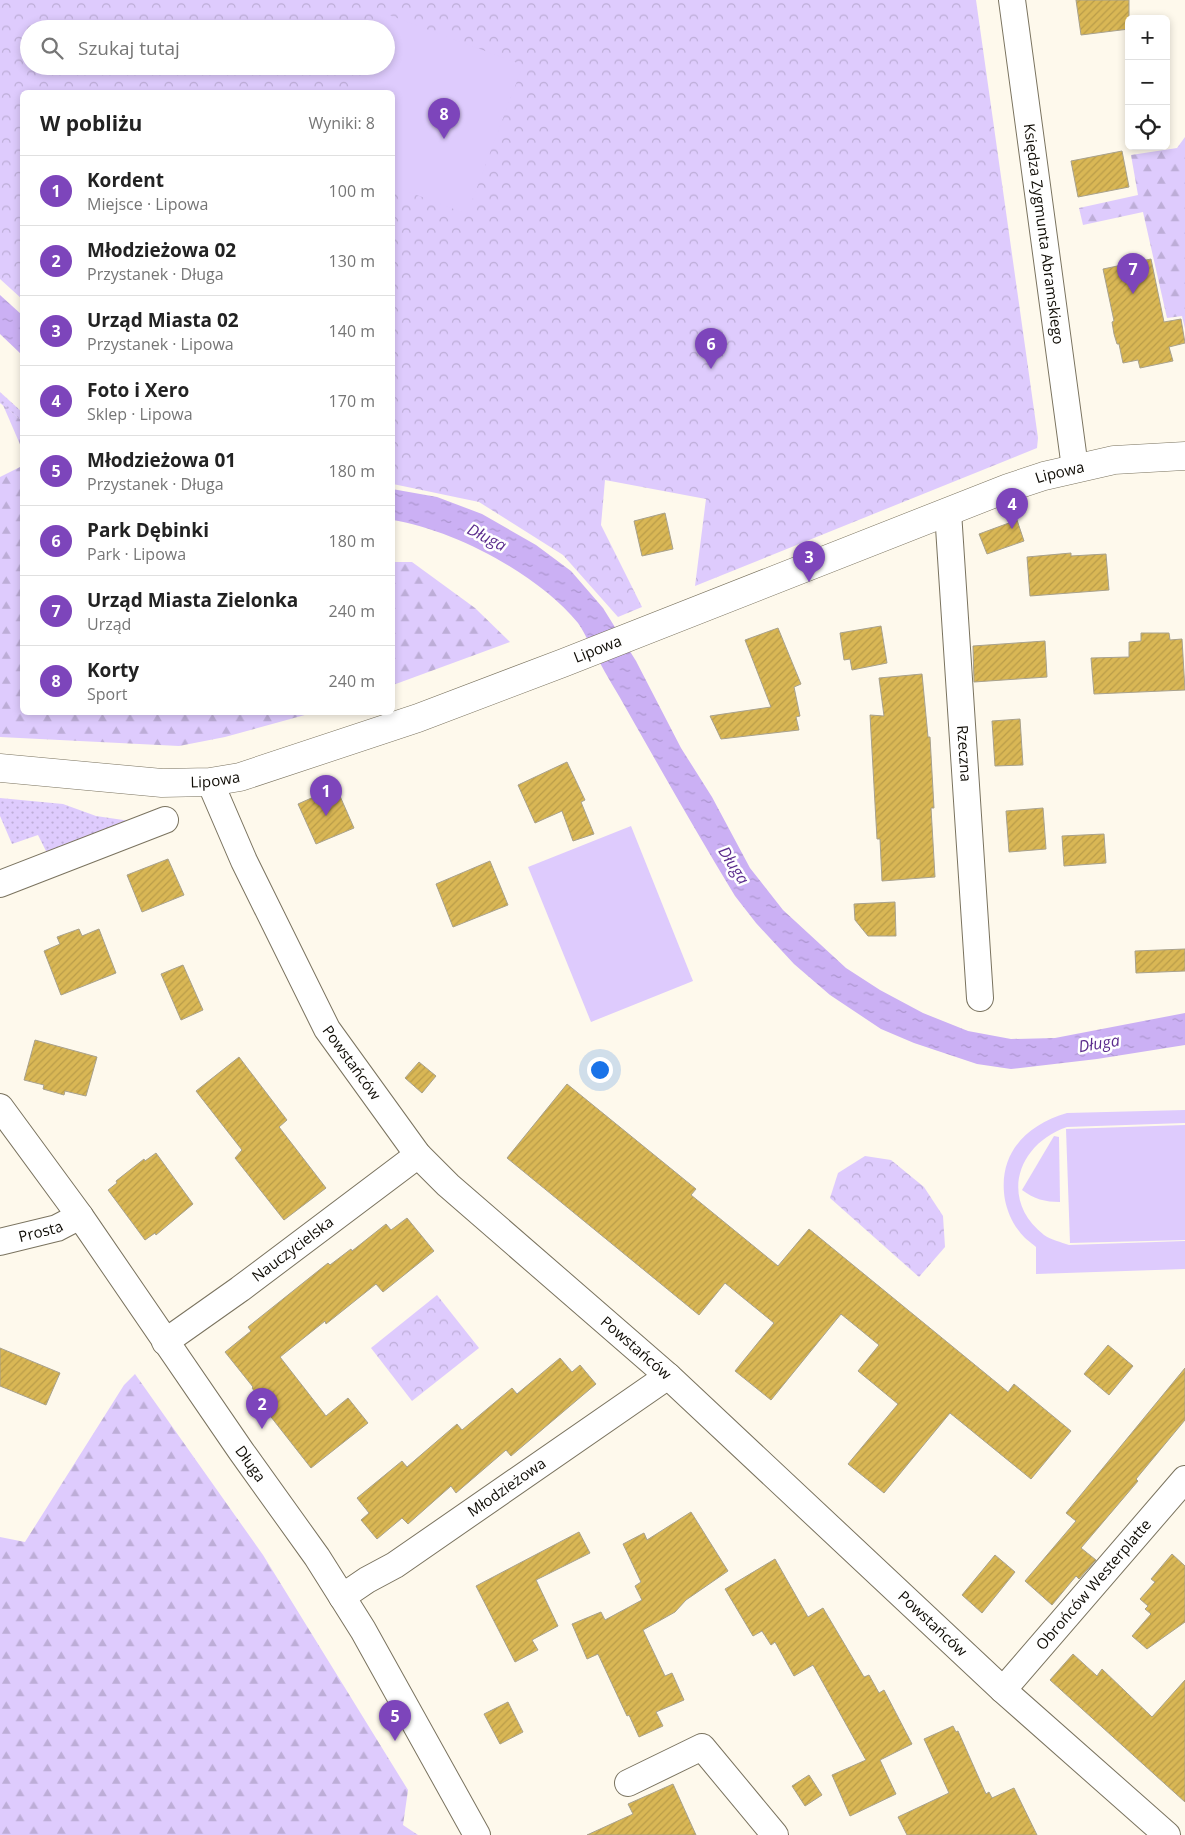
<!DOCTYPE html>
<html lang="pl">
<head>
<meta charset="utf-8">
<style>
	body { margin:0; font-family:"Open Sans",sans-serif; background:#f2f2f2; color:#222 }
	.controls { position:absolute; right:15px; top:15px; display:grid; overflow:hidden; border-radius:8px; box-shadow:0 2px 8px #0003 }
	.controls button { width:45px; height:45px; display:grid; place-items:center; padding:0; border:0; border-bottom:1px solid #e0e0e0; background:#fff; color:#222; font:25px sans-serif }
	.you { position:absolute; left:599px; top:1069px; width:18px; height:18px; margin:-12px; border:4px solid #fff; border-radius:50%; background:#1a73e8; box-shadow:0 0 0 8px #1a73e833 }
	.badge { display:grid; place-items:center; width:32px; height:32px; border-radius:50%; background:#7d45bb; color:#fff; font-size:16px; font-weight:700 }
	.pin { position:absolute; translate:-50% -41px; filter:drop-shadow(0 1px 2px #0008) }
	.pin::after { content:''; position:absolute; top:26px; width:18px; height:15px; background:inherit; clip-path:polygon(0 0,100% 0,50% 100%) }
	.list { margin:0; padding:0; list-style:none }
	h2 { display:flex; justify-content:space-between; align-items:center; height:65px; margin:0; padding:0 20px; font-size:21px }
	h2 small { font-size:16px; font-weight:400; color:#767676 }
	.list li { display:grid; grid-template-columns:32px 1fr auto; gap:15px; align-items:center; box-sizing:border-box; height:70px; padding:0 20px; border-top:1px solid #e0e0e0 }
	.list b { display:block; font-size:19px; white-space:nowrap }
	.list p { margin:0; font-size:16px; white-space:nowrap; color:#767676 }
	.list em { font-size:16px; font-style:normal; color:#767676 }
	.icon { flex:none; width:28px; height:28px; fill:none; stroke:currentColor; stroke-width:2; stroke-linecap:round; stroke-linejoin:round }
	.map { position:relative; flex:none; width:1185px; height:1835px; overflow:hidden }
	.search { position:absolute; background:#fff; box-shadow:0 2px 8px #0003; left:20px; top:20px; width:375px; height:55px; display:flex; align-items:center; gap:12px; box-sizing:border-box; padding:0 18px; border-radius:28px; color:#767676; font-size:19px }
	.panel { position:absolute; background:#fff; box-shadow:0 2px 8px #0003; left:20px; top:90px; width:375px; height:625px; border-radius:8px }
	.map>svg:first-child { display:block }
</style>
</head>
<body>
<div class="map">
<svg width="1185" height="1835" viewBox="0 0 1185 1835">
	<defs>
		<pattern id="grass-dots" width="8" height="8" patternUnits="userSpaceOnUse" patternTransform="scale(1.25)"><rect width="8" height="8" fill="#decbfd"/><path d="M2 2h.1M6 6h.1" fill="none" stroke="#bdadd7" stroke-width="1.8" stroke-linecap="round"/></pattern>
		<pattern id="forest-firs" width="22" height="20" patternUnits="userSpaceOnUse" patternTransform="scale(1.25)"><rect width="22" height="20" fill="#decbfd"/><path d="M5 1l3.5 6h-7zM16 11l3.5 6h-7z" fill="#bdadd7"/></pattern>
		<pattern id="park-crowns" width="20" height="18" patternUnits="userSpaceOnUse" patternTransform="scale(1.25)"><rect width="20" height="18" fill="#decbfd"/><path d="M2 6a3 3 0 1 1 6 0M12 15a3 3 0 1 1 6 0" fill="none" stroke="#bdadd7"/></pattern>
		<pattern id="water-ripples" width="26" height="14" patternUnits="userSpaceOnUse" patternTransform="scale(1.25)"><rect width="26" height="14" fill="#cbb0f4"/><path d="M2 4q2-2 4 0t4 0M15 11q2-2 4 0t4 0" fill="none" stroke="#ad96d0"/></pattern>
		<pattern id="building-hatch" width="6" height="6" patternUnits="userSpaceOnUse" patternTransform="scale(1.25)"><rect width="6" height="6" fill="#d9b755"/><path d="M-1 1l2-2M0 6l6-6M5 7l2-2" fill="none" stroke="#b99c49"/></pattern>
	</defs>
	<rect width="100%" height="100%" fill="#fef9ec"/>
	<g fill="url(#grass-dots)">
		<polygon points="0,392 22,412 22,421 0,403"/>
		<polygon points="0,798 63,804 96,816 130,821 47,853 38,835 12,844 0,816"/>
	</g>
	<g fill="url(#forest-firs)">
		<polygon points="1185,137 1185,329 1182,316 1167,318 1143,212 1083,225 1079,208 1138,195 1131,155 1177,148"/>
		<polygon points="3,405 22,421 22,449"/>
		<polygon points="22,466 22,712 312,713 225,737 179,746 0,737 0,477"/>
		<polygon points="393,562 412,562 475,608 510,642 393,685"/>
		<polygon points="135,1374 263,1555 408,1790 403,1825 418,1835 0,1835 0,1537 25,1542 124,1385"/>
	</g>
	<g fill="url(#park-crowns)" fill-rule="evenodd">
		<path d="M0,0H976L1038,438L1037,448L695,586L706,499L605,480L601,525L642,607L618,617L563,555L479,502L393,484L392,92H22V299L0,279ZM29,29H386V66H29Z"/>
		<polygon points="865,1156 891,1160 924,1187 943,1216 945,1247 919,1277 830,1198 838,1173"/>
		<polygon points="437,1295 479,1348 412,1401 371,1348"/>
	</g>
	<g fill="#decbfd">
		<polygon points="386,14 523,65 467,214 393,186 392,92 357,92 367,66 386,66 386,29 381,29"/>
		<polygon points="631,826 693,981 591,1022 528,867"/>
		<path d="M1185,1110V1123L1067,1127C1017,1144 999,1200 1044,1235C1051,1240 1061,1242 1069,1245L1185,1241V1269L1036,1274V1247C1030,1242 1023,1237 1019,1231C1012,1223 1007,1210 1005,1200C997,1154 1026,1125 1067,1113Z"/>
		<polygon points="1185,1125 1185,1240 1070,1243 1066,1129"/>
		<path d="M1054,1136L1059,1137L1060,1202C1045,1202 1034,1199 1022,1190Z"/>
	</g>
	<g fill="url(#water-ripples)">
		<polygon points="0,295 22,315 22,355 0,334"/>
		<path d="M392,489L437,497L482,514L536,545L571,571L603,608L636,661L681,748L712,797L750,868L783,910L846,968L880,990L923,1013L968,1031L1011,1039L1055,1038L1185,1013V1045L1097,1059L1011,1069L977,1064L914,1043L881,1029L830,995L794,964L756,923L735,896C695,830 657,763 619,696C609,680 600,663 591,646C587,639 583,630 578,623C538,574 454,530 393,520Z"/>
	</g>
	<g fill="url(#building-hatch)" stroke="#a8a18c">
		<polygon points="1076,0 1129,0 1129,29 1081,35"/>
		<polygon points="1122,151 1129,187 1078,197 1071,161"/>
		<polygon points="1151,259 1164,322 1181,319 1185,343 1169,347 1173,361 1140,368 1138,360 1123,363 1119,344 1117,344 1114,334 1112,322 1114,321 1103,269"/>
		<polygon points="665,513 673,549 642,556 634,521"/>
		<polygon points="1017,520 1024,541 987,554 979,534"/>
		<polygon points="1071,553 1071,556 1106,554 1109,590 1030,596 1027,557"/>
		<polygon points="881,626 887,663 852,670 850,659 844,660 840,633"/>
		<polygon points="778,628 801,684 794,687 800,716 796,717 799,730 721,739 710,716 771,707 745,640"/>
		<polygon points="1141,633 1169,633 1170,640 1182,639 1185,690 1094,694 1091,658 1129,657 1129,642 1141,641"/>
		<polygon points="1045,641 1047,677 974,682 973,646"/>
		<polygon points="922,674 928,737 930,737 934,808 931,808 935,877 882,881 880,839 877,839 870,715 884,716 879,678"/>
		<polygon points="1020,719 1023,765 995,766 992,721"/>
		<polygon points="567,762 585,800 581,802 594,834 573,841 562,811 535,823 518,785"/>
		<polygon points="336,787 354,828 316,844 298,804"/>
		<polygon points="1043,808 1046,849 1009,852 1006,811"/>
		<polygon points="1104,834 1106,863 1064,866 1062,836"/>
		<polygon points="168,859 184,895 142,912 127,875"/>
		<polygon points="490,861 508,905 453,927 436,884"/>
		<polygon points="895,902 896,936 868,936 855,920 854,904"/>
		<polygon points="79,929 82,936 99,929 116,973 61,995 44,951 60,944 57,937"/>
		<polygon points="1185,949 1185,971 1136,973 1135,951"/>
		<polygon points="183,965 203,1010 181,1020 161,974"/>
		<polygon points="35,1040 97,1057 86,1096 65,1091 64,1095 43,1089 44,1085 24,1080"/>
		<polygon points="239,1057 287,1120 279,1127 326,1188 284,1220 235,1158 242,1150 196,1091"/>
		<polygon points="419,1062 436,1076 422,1093 405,1078"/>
		<polygon points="567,1084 696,1189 691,1195 778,1266 809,1229 1008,1392 1014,1384 1071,1431 1031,1479 950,1413 884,1493 848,1464 898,1404 858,1371 879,1345 841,1314 771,1400 735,1371 774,1323 725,1283 699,1315 507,1158"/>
		<polygon points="156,1153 193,1204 156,1235 155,1233 145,1240 108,1190 117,1183 116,1181 144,1159 145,1161"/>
		<polygon points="407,1218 434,1251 383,1292 376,1284 326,1324 325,1321 280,1357 326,1416 348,1398 368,1423 311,1468 264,1408 266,1406 252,1388 253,1387 225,1352 251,1331 248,1327 328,1263 330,1265 351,1249 352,1251 386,1224 391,1230"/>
		<polygon points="1108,1345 1133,1366 1109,1395 1084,1374"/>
		<polygon points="0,1348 60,1373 46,1405 0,1386"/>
		<polygon points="560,1358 572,1372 580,1365 596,1384 511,1456 506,1450 456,1493 451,1486 408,1524 402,1518 377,1539 361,1520 369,1513 357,1498 402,1461 407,1467 457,1424 462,1430 512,1388 517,1394"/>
		<polygon points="1185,1368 1185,1420 1136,1479 1138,1481 1081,1548 1096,1560 1079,1579 1076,1576 1052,1605 1025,1581 1076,1521 1066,1513"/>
		<polygon points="691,1512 728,1571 686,1600 675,1612 643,1630 665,1676 672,1673 684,1700 656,1712 663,1726 639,1737 629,1715 627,1716 598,1654 587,1659 572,1624 601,1612 605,1620 642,1600 635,1586 641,1582 623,1544 644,1533 647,1540"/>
		<polygon points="579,1532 590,1553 536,1580 558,1626 532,1640 538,1650 515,1662 476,1586"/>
		<polygon points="1172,1554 1185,1566 1185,1622 1147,1649 1132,1636 1151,1614 1145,1609 1148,1606 1140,1599 1155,1582 1151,1579"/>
		<polygon points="995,1555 1015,1572 982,1613 962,1595"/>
		<polygon points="775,1559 808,1617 823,1608 864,1677 869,1675 879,1693 884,1690 912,1744 880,1760 896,1794 850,1816 832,1775 866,1760 813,1665 794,1676 775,1642 771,1645 762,1631 753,1636 725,1589"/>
		<polygon points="1073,1654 1097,1676 1102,1669 1152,1717 1185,1680 1185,1802 1050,1680"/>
		<polygon points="508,1702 523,1732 500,1744 484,1714"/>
		<polygon points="953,1726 956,1732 958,1731 986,1794 989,1792 992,1798 1014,1788 1037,1835 907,1835 898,1817 949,1793 924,1739"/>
		<polygon points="809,1775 822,1795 805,1806 792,1786"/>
		<polygon points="673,1784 696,1835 587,1835 633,1814 628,1804"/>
	</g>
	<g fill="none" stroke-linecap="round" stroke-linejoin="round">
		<g stroke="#7a735f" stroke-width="28">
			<g id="street">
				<path id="s1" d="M1012,0L1075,468"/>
				<path id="s2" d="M948,512L980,998"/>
				<path id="s3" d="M210,782L244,861L327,1029L418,1155L448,1185L668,1376L1003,1690L1167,1835"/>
				<polyline points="0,884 165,820"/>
				<path id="s4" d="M0,1107L80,1216L241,1451L317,1557L363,1630L477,1835"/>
				<path id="s5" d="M0,1242L57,1228L80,1216"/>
				<path id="s6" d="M165,1342L240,1289L418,1155"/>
				<path id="s7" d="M342,1597L367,1580L395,1565L668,1376"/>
				<path id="s8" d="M1003,1690L1185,1479"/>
				<polyline points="628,1783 702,1747 775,1835"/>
			</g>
		</g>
		<g stroke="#7a735f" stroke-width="29">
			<g id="secondary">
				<path id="s9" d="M0,768L162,783L210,782L240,777L418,718L563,663L1008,488L1044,476L1114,460L1185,456"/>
			</g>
		</g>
		<use href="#street" stroke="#fff" stroke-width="26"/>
		<use href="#secondary" stroke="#fff" stroke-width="28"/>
	</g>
	<g text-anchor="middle" stroke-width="5" stroke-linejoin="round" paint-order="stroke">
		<g font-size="15" fill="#0f0c05" stroke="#fff">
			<text dy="5" stroke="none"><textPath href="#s1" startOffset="236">Księdza Zygmunta Abramskiego</textPath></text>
			<text dy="5" stroke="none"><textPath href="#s9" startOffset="1116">Lipowa</textPath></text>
			<text dy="5" stroke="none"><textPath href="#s9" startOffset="621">Lipowa</textPath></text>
			<text dy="5" stroke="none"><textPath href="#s2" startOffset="242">Rzeczna</textPath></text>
			<text dy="5" stroke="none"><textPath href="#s9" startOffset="216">Lipowa</textPath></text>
			<text dy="5" stroke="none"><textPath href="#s3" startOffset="315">Powstańców</textPath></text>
			<text dy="5" stroke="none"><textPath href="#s5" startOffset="42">Prosta</textPath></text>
			<text dy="5" stroke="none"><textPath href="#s6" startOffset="158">Nauczycielska</textPath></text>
			<text dy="5" stroke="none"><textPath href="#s3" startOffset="720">Powstańców</textPath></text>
			<text dy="5" stroke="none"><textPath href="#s4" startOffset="436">Długa</textPath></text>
			<text dy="5" stroke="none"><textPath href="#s7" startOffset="198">Młodzieżowa</textPath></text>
			<text dy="5" stroke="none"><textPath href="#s8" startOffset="139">Obrońców Westerplatte</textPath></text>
			<text dy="5" stroke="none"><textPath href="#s3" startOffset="1125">Powstańców</textPath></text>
		</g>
		<g font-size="16" font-style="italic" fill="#5b2c8d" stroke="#fff">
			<text transform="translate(487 537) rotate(27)" y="6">Długa</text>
			<text transform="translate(734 865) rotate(57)" y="6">Długa</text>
			<text transform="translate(1099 1043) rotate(-9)" y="6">Długa</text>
		</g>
	</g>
</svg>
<div class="controls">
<button>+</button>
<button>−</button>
<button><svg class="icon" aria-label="locate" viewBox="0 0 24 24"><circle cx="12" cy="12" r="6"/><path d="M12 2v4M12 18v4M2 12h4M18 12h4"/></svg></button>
</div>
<div class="you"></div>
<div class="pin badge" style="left:326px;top:816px">1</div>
<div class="pin badge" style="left:262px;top:1429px">2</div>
<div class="pin badge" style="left:809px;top:582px">3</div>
<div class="pin badge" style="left:1012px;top:529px">4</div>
<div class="pin badge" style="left:395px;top:1741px">5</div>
<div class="pin badge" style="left:711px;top:369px">6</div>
<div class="pin badge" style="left:1133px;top:294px">7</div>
<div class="pin badge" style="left:444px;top:139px">8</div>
<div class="search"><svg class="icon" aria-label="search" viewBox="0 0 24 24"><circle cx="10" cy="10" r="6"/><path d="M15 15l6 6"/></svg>Szukaj tutaj</div>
<section class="panel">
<h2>W pobliżu<small>Wyniki: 8</small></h2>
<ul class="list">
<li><span class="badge">1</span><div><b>Kordent</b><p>Miejsce · Lipowa</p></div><em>100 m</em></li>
<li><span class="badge">2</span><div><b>Młodzieżowa 02</b><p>Przystanek · Długa</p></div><em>130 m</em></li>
<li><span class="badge">3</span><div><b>Urząd Miasta 02</b><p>Przystanek · Lipowa</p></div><em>140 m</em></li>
<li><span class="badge">4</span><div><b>Foto i Xero</b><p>Sklep · Lipowa</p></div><em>170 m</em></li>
<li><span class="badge">5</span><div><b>Młodzieżowa 01</b><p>Przystanek · Długa</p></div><em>180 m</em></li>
<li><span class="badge">6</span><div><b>Park Dębinki</b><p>Park · Lipowa</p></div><em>180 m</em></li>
<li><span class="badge">7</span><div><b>Urząd Miasta Zielonka</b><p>Urząd</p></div><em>240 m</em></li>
<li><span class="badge">8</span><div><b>Korty</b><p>Sport</p></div><em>240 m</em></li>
</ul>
</section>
</div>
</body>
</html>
